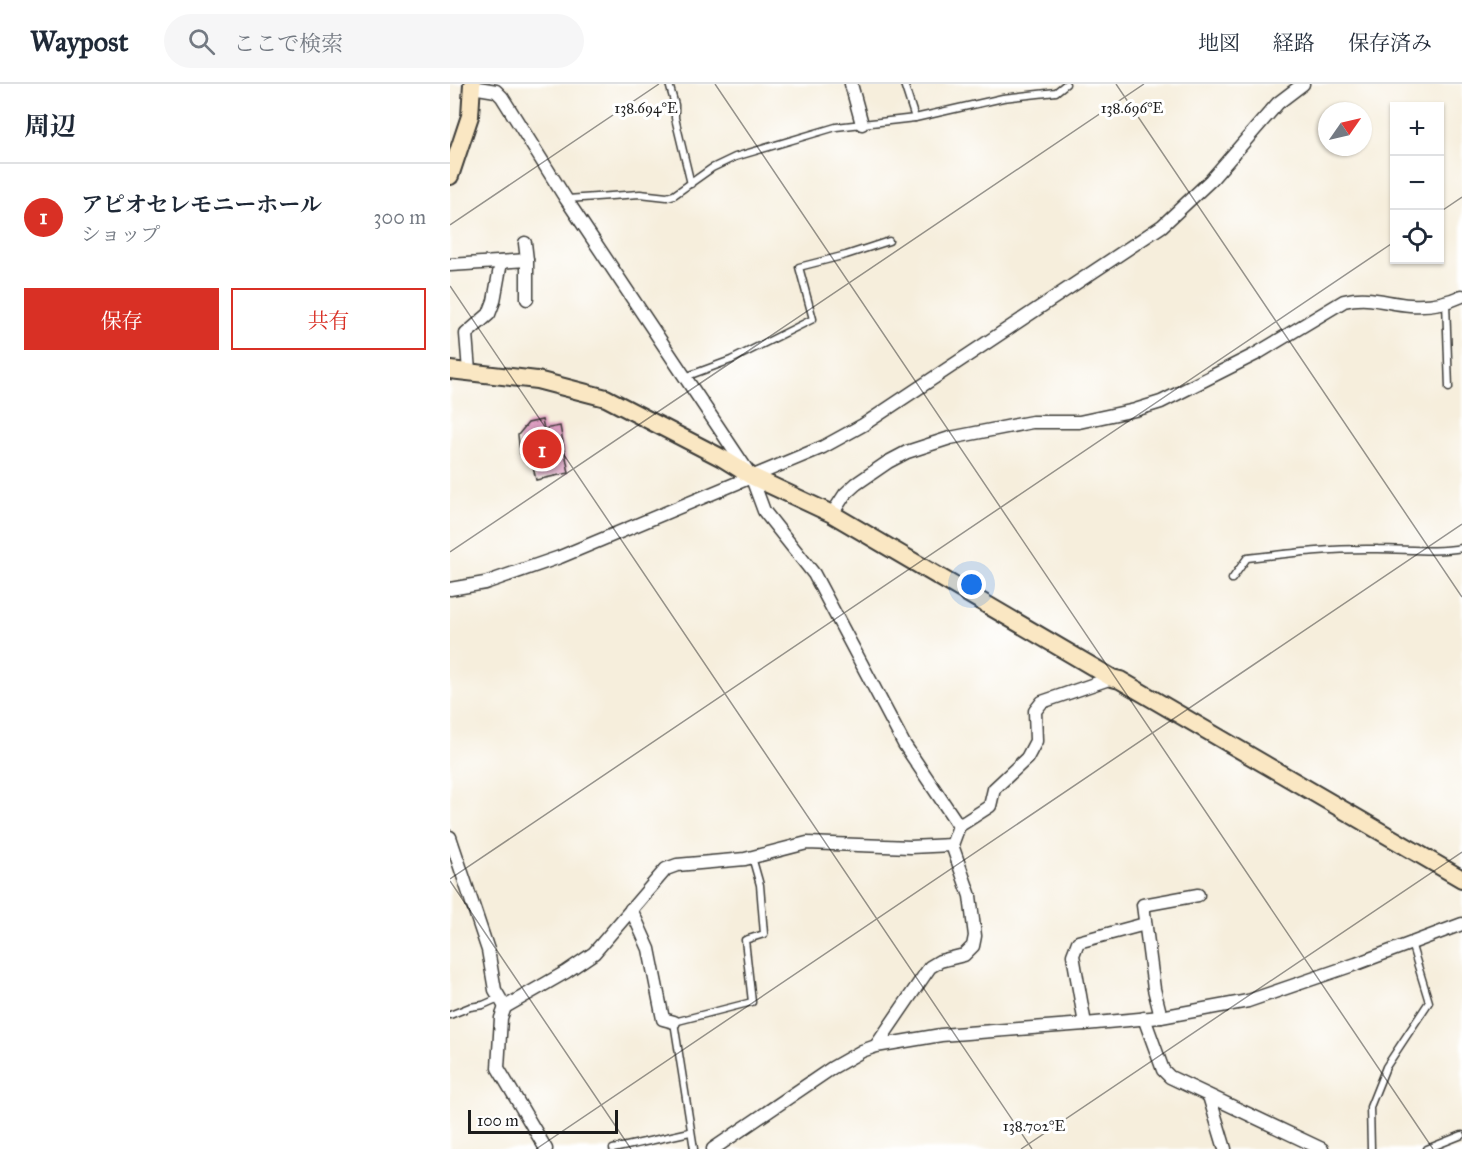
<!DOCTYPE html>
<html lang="ja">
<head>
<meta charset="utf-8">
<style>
	body { margin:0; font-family:"IM FELL Great Primer","Noto Serif JP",serif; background:#f6f6f7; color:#1f2937 }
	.controls { position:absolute; right:18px; top:18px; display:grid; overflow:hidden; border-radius:0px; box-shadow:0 2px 4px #0004 }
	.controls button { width:54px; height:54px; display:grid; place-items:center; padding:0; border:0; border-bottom:2px solid #e0e1e3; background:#fff; color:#1f2937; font:30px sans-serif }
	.compass { position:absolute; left:868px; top:18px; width:54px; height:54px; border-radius:50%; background:#fff; box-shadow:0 2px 4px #0004; rotate:56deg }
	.scale { position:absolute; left:18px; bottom:15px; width:150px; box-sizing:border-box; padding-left:6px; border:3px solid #1c1c1c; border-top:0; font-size:16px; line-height:21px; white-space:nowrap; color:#1c1c1c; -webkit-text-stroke:4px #fff; paint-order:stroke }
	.you { position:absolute; left:522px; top:501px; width:21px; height:21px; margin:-15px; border:4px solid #fff; border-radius:50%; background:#1a73e8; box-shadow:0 0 0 9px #1a73e833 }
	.badge { display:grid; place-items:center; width:39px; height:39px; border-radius:50%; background:#d93025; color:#fff; font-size:20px; font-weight:700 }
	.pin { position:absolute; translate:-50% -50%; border:3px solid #fff; box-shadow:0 2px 6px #0006 }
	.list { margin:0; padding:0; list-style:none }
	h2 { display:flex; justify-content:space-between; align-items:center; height:78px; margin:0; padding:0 24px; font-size:26px }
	h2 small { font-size:20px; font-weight:400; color:#747a83 }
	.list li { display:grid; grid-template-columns:39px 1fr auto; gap:18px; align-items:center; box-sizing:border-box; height:108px; padding:0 24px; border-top:2px solid #e0e1e3 }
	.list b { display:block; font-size:22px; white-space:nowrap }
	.list p { margin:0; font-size:20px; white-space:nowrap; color:#747a83 }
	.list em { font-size:20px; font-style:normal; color:#747a83 }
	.actions { display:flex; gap:12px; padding:18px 24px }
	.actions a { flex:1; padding:14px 0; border:2px solid #d93025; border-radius:0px; text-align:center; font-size:21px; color:#d93025 }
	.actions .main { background:#d93025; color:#fff }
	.icon { flex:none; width:33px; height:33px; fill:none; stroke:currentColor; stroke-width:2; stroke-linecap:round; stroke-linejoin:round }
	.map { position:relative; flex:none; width:1012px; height:1065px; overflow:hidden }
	header { display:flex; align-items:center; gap:36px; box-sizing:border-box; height:84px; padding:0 30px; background:#fff; border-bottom:2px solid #e0e1e3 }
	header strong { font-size:28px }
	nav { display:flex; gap:33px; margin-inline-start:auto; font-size:21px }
	.search { width:420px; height:54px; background:#f6f6f7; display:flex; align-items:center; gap:15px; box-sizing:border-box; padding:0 21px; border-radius:33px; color:#747a83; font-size:22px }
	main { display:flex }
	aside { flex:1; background:#fff }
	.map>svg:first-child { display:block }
</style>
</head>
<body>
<header>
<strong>Waypost</strong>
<div class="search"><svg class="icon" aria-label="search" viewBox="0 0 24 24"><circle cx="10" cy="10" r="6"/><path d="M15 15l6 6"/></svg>ここで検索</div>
<nav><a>地図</a><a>経路</a><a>保存済み</a></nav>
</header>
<main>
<aside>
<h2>周辺<small></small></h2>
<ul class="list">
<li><span class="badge">1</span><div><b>アピオセレモニーホール</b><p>ショップ</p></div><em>300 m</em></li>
</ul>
<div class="actions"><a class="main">保存</a><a>共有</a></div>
</aside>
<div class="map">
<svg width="1012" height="1065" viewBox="0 0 1012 1065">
	<rect width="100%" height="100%" fill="#fff"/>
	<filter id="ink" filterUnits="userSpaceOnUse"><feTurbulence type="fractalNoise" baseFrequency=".0167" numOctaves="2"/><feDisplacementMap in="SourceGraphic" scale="12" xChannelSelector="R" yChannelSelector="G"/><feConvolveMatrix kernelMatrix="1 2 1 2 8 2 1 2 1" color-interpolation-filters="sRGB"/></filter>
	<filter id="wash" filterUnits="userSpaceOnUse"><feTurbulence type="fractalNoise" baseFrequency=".008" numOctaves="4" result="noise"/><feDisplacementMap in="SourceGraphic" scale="24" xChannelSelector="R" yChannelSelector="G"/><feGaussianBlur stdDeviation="1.35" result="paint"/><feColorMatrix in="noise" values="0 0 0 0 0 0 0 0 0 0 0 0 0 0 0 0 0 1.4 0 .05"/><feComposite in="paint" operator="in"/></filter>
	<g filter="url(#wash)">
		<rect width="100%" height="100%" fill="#f6eedc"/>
		<g id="blocks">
			<polygon fill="#d992ba" points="92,336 94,345 110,342 119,389 86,396 80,369 70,370 68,351 78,339"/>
		</g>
	</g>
	<g filter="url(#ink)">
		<use href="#blocks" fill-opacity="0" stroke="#3d3c39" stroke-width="1.5"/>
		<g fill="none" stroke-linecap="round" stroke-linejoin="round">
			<g stroke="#3d3c39" stroke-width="9">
				<g id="lane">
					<polyline points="219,0 225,21 225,34 241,100"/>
					<polyline points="454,0 465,34"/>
					<polyline points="117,115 190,110 217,113 224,111 262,84 285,73 386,43 465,34 553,14 606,8 616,0"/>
					<polyline points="996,218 999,304"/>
					<polyline points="235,293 281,276 363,235 349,183 396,171 439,157"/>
					<path d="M782,495L797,474C841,469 884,464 928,465C957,465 984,469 1012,464"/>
					<polyline points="0,931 20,923 33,921 49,914"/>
					<polyline points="163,1065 240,1048"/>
					<polyline points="244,1065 224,938 302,918 295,856 314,850 310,801 302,773"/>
					<polyline points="921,1065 920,1023 936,983 979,918 961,859"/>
					<polyline points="977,1065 1012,1051"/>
				</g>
			</g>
			<g stroke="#3d3c39" stroke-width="15">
				<g id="street">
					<polyline points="401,0 412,40"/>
					<polyline points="22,3 46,7 52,13 116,115 301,392 314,427 364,490 454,660 509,742"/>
					<polyline points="75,159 77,176"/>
					<polyline points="0,181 77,176 77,215"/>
					<polyline points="19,287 16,250 39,230 44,217 51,178"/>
					<path d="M382,430L395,410L406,400L438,378L457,368L500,354L582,338H629L685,326L711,318L806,270L894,217C919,211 935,219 960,221C977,222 997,219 1012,212"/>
					<polyline points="0,505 35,499 110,473 373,363 413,341 712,142 761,96 828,19 853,0"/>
					<polyline points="0,753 38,866 45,906 55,923"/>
					<polyline points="181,825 199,865 213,935 224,938"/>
					<polyline points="711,933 704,905 693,821 748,811"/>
					<polyline points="694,934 713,986 720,993 872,1065"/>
					<polyline points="635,940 623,871 628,858 695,840"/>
					<polyline points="426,962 480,883 490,877 514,871 523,862 525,852 520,812 502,761 509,742 540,722 544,705 577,674 586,657 585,627 592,618 662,594"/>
					<polyline points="759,1012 775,1065"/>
					<polyline points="96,1065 48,984 51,934 55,923 116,888 144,869 216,785 227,781 295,775 357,759 460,763 502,761"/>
					<polyline points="263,1065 382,984 412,967 426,962 491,951 635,940 711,933 798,917 906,880 1012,840"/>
				</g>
			</g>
			<g stroke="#3d3c39" stroke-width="20">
				<g id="secondary">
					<polyline points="0,92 20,32 22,0"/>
					<polyline points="0,286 87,296 156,314 272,374 301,392 382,430 662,594 670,596 1012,795"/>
				</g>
			</g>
			<use href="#lane" stroke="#fff" stroke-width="6"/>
			<use href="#street" stroke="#fff" stroke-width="12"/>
			<use href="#secondary" stroke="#fae7c3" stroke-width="16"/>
		</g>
	</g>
	<path fill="none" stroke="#1c1c1c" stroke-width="1.5" stroke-opacity="0.45" d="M265,0L983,1065M666,0L1012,513M990,128L1012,113M0,141L209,0M0,202L582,1065M0,468L694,0M0,795L944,158M0,797L181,1065M86,1065L1012,440M571,1065L1012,768"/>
	<g font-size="15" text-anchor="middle" fill="#1c1c1c" stroke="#fff" stroke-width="6" stroke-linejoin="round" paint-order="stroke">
		<text x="682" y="29">138.696°E</text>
		<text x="196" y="29">138.694°E</text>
		<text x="584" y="1047">138.702°E</text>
	</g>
</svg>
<div class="controls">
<button>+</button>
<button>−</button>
<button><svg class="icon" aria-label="locate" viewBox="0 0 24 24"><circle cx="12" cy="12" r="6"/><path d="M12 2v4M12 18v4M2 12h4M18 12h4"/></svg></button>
</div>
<svg class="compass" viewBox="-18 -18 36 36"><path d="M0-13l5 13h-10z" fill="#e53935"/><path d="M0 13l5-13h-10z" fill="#747a83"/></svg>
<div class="scale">100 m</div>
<div class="you"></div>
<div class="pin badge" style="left:92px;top:365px">1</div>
</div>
</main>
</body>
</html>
